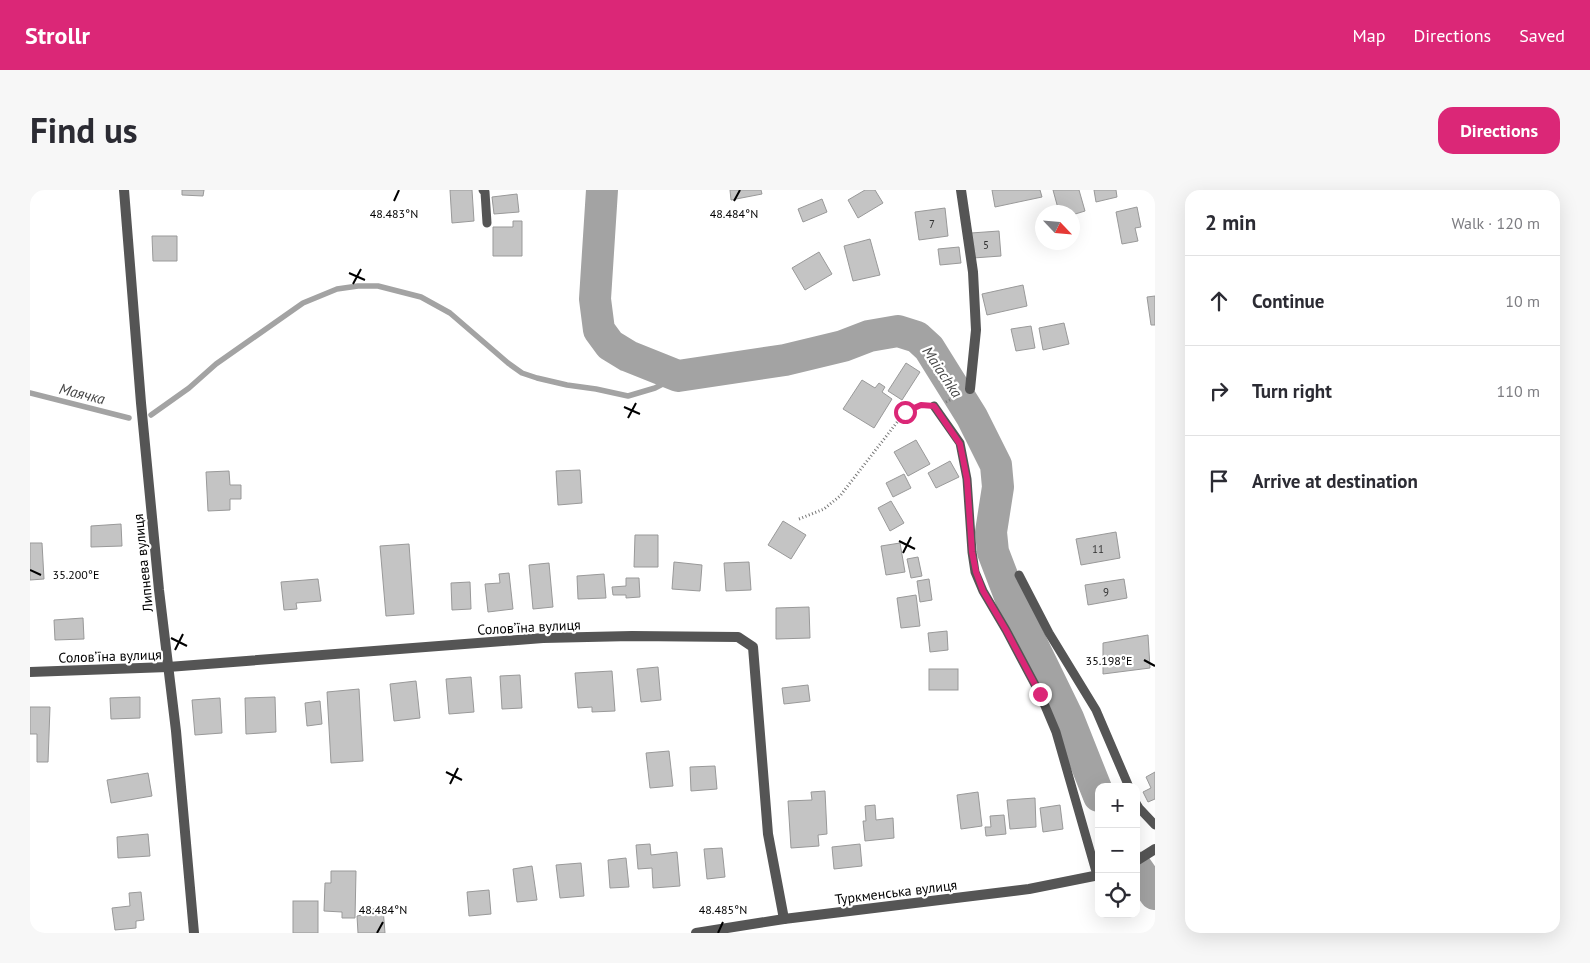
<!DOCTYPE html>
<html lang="en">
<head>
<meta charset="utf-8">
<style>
	body { margin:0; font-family:"PT Sans",sans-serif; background:#f7f7f7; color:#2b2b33 }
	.controls { position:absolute; right:15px; bottom:15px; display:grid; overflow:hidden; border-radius:10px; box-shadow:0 5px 20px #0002 }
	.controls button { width:45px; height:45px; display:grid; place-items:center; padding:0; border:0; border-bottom:1px solid #e1e1e2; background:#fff; color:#2b2b33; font:25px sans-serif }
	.compass { position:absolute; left:1005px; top:15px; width:45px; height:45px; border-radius:50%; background:#fff; box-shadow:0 5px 20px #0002; rotate:116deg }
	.stop { position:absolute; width:15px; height:15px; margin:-11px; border:4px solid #db2777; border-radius:50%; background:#fff }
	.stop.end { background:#db2777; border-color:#fff; box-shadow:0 1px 5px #0008 }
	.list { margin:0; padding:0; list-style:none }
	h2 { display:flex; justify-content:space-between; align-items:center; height:65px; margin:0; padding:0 20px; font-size:21px }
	h2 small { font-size:16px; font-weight:400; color:#7c7c81 }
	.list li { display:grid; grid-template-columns:32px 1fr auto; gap:15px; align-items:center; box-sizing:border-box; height:90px; padding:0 20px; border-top:1px solid #e1e1e2 }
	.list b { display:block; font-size:19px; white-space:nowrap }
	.list em { font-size:16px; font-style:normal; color:#7c7c81 }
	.icon { flex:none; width:28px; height:28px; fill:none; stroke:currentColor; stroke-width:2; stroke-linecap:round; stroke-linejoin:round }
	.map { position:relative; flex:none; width:1125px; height:743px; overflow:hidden; border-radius:15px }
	header { display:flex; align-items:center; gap:30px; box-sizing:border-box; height:70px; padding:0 25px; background:#db2777; color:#fff }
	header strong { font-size:24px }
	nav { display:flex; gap:28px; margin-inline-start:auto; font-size:18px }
	.intro { display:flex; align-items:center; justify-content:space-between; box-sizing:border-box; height:120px; padding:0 30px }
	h1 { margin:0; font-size:35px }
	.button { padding:12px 22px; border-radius:15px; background:#db2777; color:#fff; font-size:18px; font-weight:700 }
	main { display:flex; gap:30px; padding:0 30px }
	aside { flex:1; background:#fff; border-radius:15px; box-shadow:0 5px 20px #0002 }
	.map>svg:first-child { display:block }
</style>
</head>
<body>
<header>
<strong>Strollr</strong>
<nav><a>Map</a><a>Directions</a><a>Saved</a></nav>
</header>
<div class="intro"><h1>Find us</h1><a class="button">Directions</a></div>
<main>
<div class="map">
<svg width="1125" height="743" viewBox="0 0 1125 743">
	<rect width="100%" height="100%" fill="#fff"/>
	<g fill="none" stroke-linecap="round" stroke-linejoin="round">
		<g stroke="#a3a3a3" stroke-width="5.5">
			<polyline points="0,203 99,228"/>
			<polyline points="121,225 159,198 186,174 273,113 307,99 328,96 348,96 391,107 420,123 478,173 492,183 507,188 537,195 566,199 598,206 625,198 648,186"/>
		</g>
		<g stroke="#a3a3a3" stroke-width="32">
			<polyline points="572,0 565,109 569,140 580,155 598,166 648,186 755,170 813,156 839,146 868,141 887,147 899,158 942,227 966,275 968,297 961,342 963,362 984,417 1038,528 1069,606"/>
			<polyline points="1106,677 1125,704"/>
		</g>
	</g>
	<g fill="#c4c4c4" stroke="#999">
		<polygon points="152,0 174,0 173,6 152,5"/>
		<polygon points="420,0 442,0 444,31 422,33"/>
		<polygon points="700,0 731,0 732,4 701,10"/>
		<polygon points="835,0 845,0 853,13 828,28 818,10"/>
		<polygon points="962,0 1010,0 1012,7 965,17"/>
		<polygon points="1023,0 1049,0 1055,21 1042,25 1042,22 1029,22"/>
		<polygon points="1064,0 1086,0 1087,7 1066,12"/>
		<polygon points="487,4 489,22 464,24 462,7"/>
		<polygon points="792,9 797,22 773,32 768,19"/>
		<polygon points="1107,17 1111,37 1105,38 1108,51 1092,54 1086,22"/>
		<polygon points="915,18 918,46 889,50 885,22"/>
		<polygon points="483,31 492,31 492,66 463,66 463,37 483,37"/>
		<polygon points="969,41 971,66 943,68 941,43"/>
		<polygon points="122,46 147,46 147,71 123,71"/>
		<polygon points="840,49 850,85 823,91 814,56"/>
		<polygon points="929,57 931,73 910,75 908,59"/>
		<polygon points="789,62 802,84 775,100 762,78"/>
		<polygon points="993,95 997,116 957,125 952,104"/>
		<polygon points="1125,106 1125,135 1121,135 1117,107"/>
		<polygon points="1034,133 1039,154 1013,160 1009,138"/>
		<polygon points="1001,136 1005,158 986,161 981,139"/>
		<polygon points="876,173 890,182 872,210 858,201"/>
		<polygon points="832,190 845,198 849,193 855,197 852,202 862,209 844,238 813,219"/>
		<polygon points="886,250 900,274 878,286 864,262"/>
		<polygon points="920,271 929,287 906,298 898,283"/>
		<polygon points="550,280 552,313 528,315 526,281"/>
		<polygon points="199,281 200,295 211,295 211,309 200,309 200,320 178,321 176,282"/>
		<polygon points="874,284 881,298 863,307 856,293"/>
		<polygon points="861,311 874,333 860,341 848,318"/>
		<polygon points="753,331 776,345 761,369 738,355"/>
		<polygon points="91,334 92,356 61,357 61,336"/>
		<polygon points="1086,342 1090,368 1051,375 1046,349"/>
		<polygon points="605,345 628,345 628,377 604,377"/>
		<polygon points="0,353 12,353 14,389 0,390"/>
		<polygon points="870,353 875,382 856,385 851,356"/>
		<polygon points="379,354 384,424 356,426 350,356"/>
		<polygon points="888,367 892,386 881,388 877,369"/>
		<polygon points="644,372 672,375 670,401 642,399"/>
		<polygon points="719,372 721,400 696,401 694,373"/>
		<polygon points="519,373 523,417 503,419 499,375"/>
		<polygon points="479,383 483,419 458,422 455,394 470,393 469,384"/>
		<polygon points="574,384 576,408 548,409 547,386"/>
		<polygon points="596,388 609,388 610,407 596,408 596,405 583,405 582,397 596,396"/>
		<polygon points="288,389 291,411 266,413 267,419 254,420 251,392"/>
		<polygon points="899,389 902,410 890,412 887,391"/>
		<polygon points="1094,389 1097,408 1058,415 1055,395"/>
		<polygon points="440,392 441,419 422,420 421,393"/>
		<polygon points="886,405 890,436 871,438 867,408"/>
		<polygon points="779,417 780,448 746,449 746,418"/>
		<polygon points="53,428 54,449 25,450 24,430"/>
		<polygon points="917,441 918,460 900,462 898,443"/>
		<polygon points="1118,445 1120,478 1073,484 1073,453"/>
		<polygon points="628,477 631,510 611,512 607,479"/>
		<rect x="899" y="479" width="29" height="21"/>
		<polygon points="582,481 585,521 562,522 562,517 548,518 545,483"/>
		<polygon points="490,485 492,518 472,519 470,486"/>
		<polygon points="441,487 444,522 419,524 416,489"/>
		<polygon points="386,491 390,528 364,531 360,494"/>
		<polygon points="778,495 780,511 754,514 752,498"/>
		<polygon points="329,499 333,571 301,573 297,502"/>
		<polygon points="110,507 110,528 81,529 80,508"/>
		<polygon points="245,507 246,542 216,544 215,508"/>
		<polygon points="190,508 192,543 165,545 162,510"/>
		<polygon points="290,511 292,534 277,536 275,513"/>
		<polygon points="0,517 20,517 18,572 7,572 7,544 0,544"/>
		<polygon points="639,561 643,596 620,598 616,563"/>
		<polygon points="685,576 687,599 661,601 660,577"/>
		<polygon points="1125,582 1125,609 1118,612 1113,602 1121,598 1116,587"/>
		<polygon points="118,583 122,606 81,613 77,590"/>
		<polygon points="795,601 797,644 788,645 789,656 761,658 758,611 782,610 781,602"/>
		<polygon points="948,602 952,636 931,639 927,605"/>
		<polygon points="1005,608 1006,637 980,639 977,610"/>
		<polygon points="845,615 846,630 863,628 864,648 835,651 833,631 836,631 835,616"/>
		<polygon points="1030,615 1033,639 1013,642 1010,618"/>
		<polygon points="974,625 976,644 956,646 955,637 961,637 960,626"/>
		<polygon points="118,644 120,666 88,668 87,647"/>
		<polygon points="620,654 621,665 647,662 650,696 623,698 622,678 608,679 606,655"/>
		<polygon points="830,654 832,676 804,679 802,657"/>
		<polygon points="692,658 695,687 677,689 674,659"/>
		<polygon points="596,668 599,697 580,698 578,670"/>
		<polygon points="551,673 554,706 530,708 526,675"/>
		<polygon points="502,676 507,710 487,712 483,679"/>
		<polygon points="301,681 326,681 325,728 312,728 312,722 294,721 295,693 301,693"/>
		<polygon points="459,700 461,724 439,726 437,702"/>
		<polygon points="111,702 114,730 106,731 106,738 85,740 82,718 100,716 99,703"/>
		<rect x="263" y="711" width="25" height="32"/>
		<polygon points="353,718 355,743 328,743 327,726 332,725 332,720"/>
	</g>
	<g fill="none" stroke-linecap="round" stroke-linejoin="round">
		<g stroke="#777" stroke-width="3" stroke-dasharray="1 2.5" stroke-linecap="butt">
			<polyline points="916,212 929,205"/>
			<polyline points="769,329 794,319 810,306 875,222 891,215"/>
		</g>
		<g stroke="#555" stroke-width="9">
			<polyline points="453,0 455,2 457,33"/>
			<polyline points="904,216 930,253 937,289 942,362 945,382 953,401 976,440 1010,504 1026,542 1067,685"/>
			<polyline points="989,385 1019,443 1066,520 1099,597"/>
			<polyline points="1106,613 1109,618 1125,635"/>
		</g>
		<g stroke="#555" stroke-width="10">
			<polyline points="94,0 111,213 129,400 146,541 164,743"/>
			<polyline points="931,0 943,82 946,140 940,199"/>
			<polyline points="0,482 138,477 513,448 602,446 708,447 723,457 738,644 754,729"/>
			<polyline points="1106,671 1125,659"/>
			<polyline points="666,743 754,729 999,699 1069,685"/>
		</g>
	</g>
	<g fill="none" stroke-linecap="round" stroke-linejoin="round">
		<polyline stroke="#db2777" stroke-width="6" points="875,222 891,215 904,216 930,254 937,289 942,362 946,382 953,401 976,440 1010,504"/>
	</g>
	<path fill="none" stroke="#000" stroke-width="2" d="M364,11L369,0M704,11L710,0M319,83L335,90M323,94L331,79M594,217L610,224M598,228L606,213M869,351L885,359M873,363L881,347M0,380L11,385M141,448L157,456M145,460L153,444M1114,470L1125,476M416,582L432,590M420,594L428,578M347,743L353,732M688,743L693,732"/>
	<g text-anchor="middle" stroke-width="4.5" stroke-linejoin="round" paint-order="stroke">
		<g font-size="11" fill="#313131">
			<text x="902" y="38">7</text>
			<text x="956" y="59">5</text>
			<text x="1068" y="363">11</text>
			<text x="1076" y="406">9</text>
		</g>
		<g font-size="14" fill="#000" stroke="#fff">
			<text transform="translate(113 373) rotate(-96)" y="5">Липнева вулиця</text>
			<text transform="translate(499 437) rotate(-3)" y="5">Соловʼїна вулиця</text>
			<text transform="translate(80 466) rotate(-2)" y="5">Соловʼїна вулиця</text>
			<text transform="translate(866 702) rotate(-7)" y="5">Туркменська вулиця</text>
		</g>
		<g font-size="15" font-style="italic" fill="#444" stroke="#fff">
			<text transform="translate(912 182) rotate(56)" y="5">Maiachka</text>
			<text transform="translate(52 204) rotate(14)" y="5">Маячка</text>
		</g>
	</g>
	<g font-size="12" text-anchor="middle" fill="#000" stroke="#fff" stroke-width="4.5" stroke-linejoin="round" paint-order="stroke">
		<text x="364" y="28">48.483°N</text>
		<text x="704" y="28">48.484°N</text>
		<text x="46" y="389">35.200°E</text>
		<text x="1079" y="475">35.198°E</text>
		<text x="353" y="724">48.484°N</text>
		<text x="693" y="724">48.485°N</text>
	</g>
</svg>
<div class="controls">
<button>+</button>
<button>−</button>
<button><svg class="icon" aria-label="locate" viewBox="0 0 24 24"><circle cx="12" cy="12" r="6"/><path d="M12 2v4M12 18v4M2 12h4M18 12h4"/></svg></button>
</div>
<svg class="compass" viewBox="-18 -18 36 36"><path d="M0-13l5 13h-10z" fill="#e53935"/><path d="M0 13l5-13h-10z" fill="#7c7c81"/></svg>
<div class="stop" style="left:875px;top:222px"></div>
<div class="stop end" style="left:1010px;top:504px"></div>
</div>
<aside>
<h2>2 min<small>Walk · 120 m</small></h2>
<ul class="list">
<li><svg class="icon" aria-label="ahead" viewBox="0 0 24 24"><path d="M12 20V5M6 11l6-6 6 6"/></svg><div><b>Continue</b></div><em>10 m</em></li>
<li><svg class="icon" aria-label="right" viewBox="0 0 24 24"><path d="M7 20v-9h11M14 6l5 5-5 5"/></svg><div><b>Turn right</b></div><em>110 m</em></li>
<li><svg class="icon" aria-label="arrive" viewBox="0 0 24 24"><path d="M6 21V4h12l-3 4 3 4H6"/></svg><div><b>Arrive at destination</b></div></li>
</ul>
</aside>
</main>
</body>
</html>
